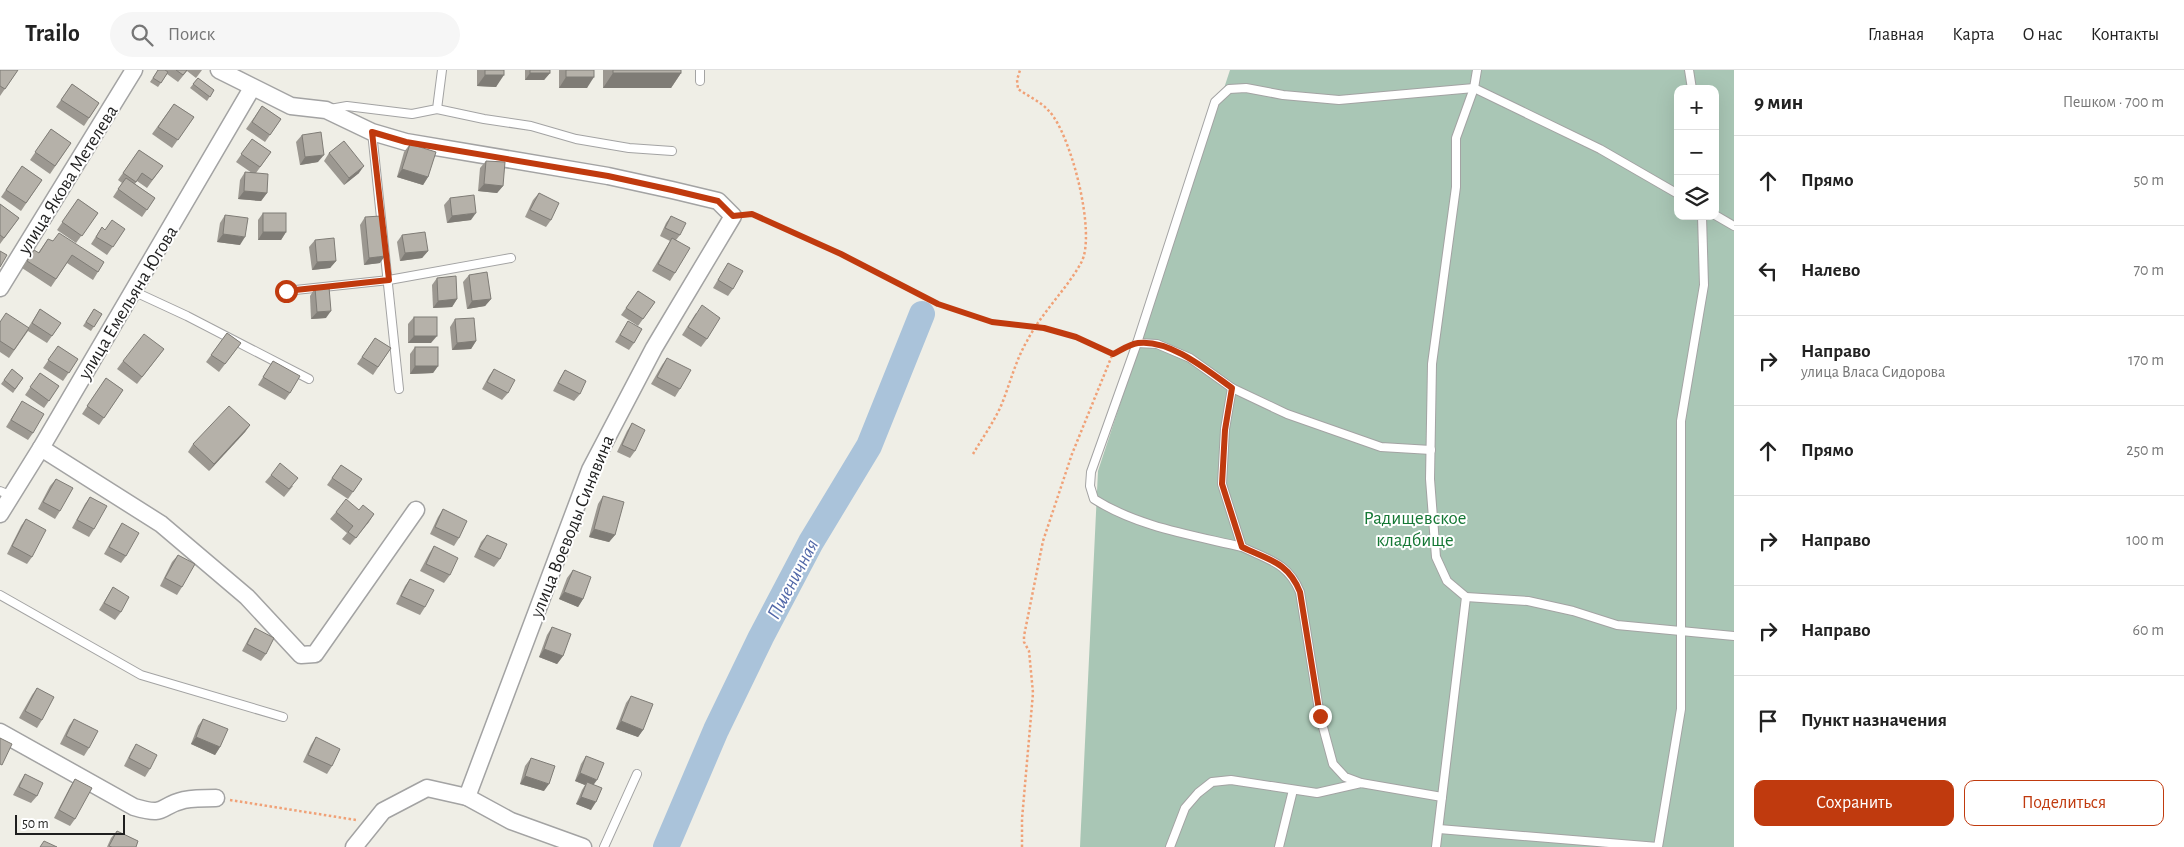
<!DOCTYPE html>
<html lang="ru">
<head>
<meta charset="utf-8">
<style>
	body { margin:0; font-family:"Alegreya Sans",sans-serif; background:#f6f6f6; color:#222 }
	.controls { position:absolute; right:15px; top:15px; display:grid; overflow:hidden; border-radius:10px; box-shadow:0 5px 20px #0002 }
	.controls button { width:45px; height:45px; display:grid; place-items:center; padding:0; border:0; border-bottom:1px solid #e0e0e0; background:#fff; color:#222; font:25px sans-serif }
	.scale { position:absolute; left:15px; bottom:12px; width:110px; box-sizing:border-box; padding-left:5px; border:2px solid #1f1f1f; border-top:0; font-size:14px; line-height:18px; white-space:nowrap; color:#1f1f1f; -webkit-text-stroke:4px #fff; paint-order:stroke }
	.stop { position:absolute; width:15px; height:15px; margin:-11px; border:4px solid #c03a0e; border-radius:50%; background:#fff }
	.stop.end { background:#c03a0e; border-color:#fff; box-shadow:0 1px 5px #0008 }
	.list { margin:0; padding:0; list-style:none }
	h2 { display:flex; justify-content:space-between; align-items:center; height:65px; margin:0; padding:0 20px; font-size:21px }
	h2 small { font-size:16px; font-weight:400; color:#767676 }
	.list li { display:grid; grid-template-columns:32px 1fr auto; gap:15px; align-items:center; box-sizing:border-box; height:90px; padding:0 20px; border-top:1px solid #e0e0e0 }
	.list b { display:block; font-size:19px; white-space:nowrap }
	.list p { margin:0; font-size:16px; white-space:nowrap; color:#767676 }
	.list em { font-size:16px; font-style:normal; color:#767676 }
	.actions { display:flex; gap:10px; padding:15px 20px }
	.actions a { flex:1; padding:11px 0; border:1px solid #c03a0e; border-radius:10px; text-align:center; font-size:18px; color:#c03a0e }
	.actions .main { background:#c03a0e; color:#fff }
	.icon { flex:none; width:28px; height:28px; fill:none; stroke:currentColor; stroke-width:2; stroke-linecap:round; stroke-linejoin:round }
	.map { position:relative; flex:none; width:1734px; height:777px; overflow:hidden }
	header { display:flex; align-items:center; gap:30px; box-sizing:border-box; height:70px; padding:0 25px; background:#fff; border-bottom:1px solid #e0e0e0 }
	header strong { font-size:24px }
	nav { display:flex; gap:28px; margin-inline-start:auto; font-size:18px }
	.search { width:350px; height:45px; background:#f6f6f6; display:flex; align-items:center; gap:12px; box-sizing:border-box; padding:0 18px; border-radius:28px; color:#767676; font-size:19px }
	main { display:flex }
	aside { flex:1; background:#fff }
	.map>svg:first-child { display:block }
</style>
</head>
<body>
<header>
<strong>Trailo</strong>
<div class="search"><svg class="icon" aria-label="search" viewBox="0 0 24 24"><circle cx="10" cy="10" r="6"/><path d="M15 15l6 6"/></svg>Поиск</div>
<nav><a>Главная</a><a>Карта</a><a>О нас</a><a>Контакты</a></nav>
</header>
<main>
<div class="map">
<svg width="1734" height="777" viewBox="0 0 1734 777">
	<rect width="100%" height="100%" fill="#efeee6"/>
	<path fill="#a9c6b5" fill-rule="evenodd" d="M1230,0H1734V777H1080L1098,401ZM1678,19H1715V146H1678Z"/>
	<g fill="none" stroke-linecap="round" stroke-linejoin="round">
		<polyline stroke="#aac3da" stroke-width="26" points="666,777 716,660 761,567 811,472 869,376 922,244"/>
		<g stroke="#a3a3a3" stroke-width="10">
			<g id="lane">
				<polyline points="700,0 700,11"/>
				<polyline points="1689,0 1692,19"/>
				<polyline points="330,39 347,36 412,44 437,39 442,0"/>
				<polyline points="437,39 484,49 531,56 576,69 629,78 672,81"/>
				<polyline points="372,62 399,319"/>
				<polyline points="1715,145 1734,156"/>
				<polyline points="133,221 187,246 309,309"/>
				<polyline points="286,221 389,210 511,188"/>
				<polyline points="1137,273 1157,274 1190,288 1232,318 1287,344 1381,377 1431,380"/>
				<path d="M1232,318L1225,359L1222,414L1242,477C1269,490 1288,493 1300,522L1320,646L1333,694L1345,707L1361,713"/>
				<polyline points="0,421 12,426"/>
				<path d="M1242,477C1192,465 1138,457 1094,429L1090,416L1091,402L1137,273L1215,32L1229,19L1246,18L1283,25L1339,30L1474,18L1600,79L1678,124"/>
				<polyline points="0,525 141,605 283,647"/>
				<polyline points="1466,527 1528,531 1573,541 1617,555 1734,566"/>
				<polyline points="1439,759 1658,777 1681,639 1681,351 1704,215 1702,146"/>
				<polyline points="604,777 637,704"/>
				<polyline points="1170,777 1185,738 1198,723 1212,712 1231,710 1317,723 1361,713 1442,727"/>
				<polyline points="1279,777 1293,720"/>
				<polyline points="1436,777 1466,527 1447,511 1436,487 1430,409 1432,294 1456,117 1456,68 1474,18 1477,0"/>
			</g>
		</g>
		<g stroke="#a3a3a3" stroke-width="19">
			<g id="street">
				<polyline points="219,0 291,36 326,40 372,62 406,72 608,106 672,120 718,131 733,146 654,278 590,400 467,727"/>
				<polyline points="0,218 134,0"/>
				<polyline points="41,378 161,454 247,527 301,585 315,584 416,440"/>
				<polyline points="0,444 41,378 252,18"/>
				<path d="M0,662L134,737C168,747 158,736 184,730C194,728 206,728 216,728"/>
				<polyline points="354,777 383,741 427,718 467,727 511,751 583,777"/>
			</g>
		</g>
		<g stroke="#f0a177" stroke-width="2.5" stroke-dasharray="2.5 2.5" stroke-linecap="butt">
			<polyline points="747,145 752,144 841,184 938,234 992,252 1044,258 1076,267 1113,283 1124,279"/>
			<path d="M973,384C983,367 996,349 1003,331C1011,310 1016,290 1027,271C1042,242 1066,220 1081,193C1097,165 1071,64 1049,41C1041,32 1028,26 1018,19L1017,10L1020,0"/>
			<polyline points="230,730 356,750"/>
			<polyline points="1022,777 1022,749 1033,623 1029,581 1024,572 1024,566 1043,471 1072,384 1113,283"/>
		</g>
		<use href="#lane" stroke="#fff" stroke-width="8"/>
		<use href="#street" stroke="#fff" stroke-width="16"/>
	</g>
	<g fill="#9c9891">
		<polygon points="0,0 18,0 0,26"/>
		<polygon points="158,0 202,0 196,8 187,1 178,12 167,4 158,17 150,12"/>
		<polygon points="477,0 504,0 496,17 477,16"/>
		<polygon points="525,0 550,0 550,3 544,10 525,10"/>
		<polygon points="559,0 594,0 587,18 559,18"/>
		<polygon points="603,0 681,0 681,3 671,18 603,18"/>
		<polygon points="198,8 214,20 207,31 190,18"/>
		<polygon points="72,14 99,33 84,56 56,37"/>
		<polygon points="174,34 194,47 172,78 152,64"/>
		<polygon points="262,36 281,49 265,72 246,59"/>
		<polygon points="51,59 71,73 50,104 30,90"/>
		<polygon points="302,65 318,92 300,95 296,72"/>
		<polygon points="252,69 271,82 256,103 267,123 261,131 238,129 240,110 245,102 252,103 236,92"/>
		<polygon points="410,74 428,107 423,115 397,107 404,82"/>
		<polygon points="139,80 163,96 147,118 137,111 135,114 155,128 142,147 113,127 122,113 118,110"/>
		<polygon points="329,83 359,103 344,115 324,91"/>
		<polygon points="486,91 503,116 497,123 478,121 480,98"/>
		<polygon points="22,96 42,110 21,141 1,127"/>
		<polygon points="539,123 551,150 546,157 525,147 533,130"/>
		<polygon points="450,128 471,150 447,153 444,135"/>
		<polygon points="78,129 98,143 76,173 57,160"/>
		<polygon points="0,134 19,148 0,174"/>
		<polygon points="263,143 286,162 281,170 258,170 258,150"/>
		<polygon points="225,145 240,175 217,172 220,153"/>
		<polygon points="671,146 680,165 676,170 675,203 670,211 652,201 670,171 660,166 666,153"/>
		<polygon points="365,147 380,193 364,195 360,155"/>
		<polygon points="102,157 105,160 125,159 107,185 91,174"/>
		<polygon points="402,165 428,181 422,188 400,191 397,172"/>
		<polygon points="48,169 53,171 104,192 93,210 67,193 51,217 22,198 34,180 38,183"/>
		<polygon points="315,170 336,191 330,198 312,200 309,177"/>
		<polygon points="728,193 733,219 728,226 713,218 723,201"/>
		<polygon points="469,205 491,229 485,236 467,239 463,212"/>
		<polygon points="437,208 457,229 452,237 433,238 432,215"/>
		<polygon points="315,218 326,248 311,249 310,226"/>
		<polygon points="638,221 655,232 638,256 621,245"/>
		<polygon points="40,239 61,253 47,273 28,261 9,288 0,282 0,251 28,258"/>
		<polygon points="94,239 102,244 91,261 83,256"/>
		<polygon points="696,243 707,269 701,277 682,265"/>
		<polygon points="414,247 431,273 408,273 408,254"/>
		<polygon points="455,249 476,271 471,279 452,280 450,257"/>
		<polygon points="628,251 634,273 629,280 615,272"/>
		<polygon points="227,263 241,273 219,302 206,292"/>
		<polygon points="375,268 391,278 373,305 357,294"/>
		<polygon points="58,276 78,289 63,311 43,298"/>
		<polygon points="415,277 438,296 433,303 410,304 410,284"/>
		<polygon points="164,279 137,314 117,299 123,291"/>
		<polygon points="667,288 680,319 675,327 651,314 662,295"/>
		<polygon points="273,291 290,323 285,330 258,315"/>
		<polygon points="12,299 23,308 13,323 1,314"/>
		<polygon points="494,299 508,323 502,330 482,319 489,306"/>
		<polygon points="565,300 580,324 574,331 553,321 560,308"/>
		<polygon points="40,303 59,316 44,338 25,325"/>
		<polygon points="106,308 123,320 99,355 82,344"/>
		<polygon points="22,331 33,363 28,370 6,357"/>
		<polygon points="632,353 635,381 630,388 617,382 627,361"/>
		<polygon points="250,355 245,362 209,401 188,382 193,374"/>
		<polygon points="341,395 362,409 348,429 327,415"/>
		<polygon points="271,405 293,416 284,427 265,412"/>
		<polygon points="56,409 60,441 55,449 38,439 50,416"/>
		<polygon points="603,426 615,465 609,472 589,467 598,434"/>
		<polygon points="90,427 94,459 89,467 72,458 85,434"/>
		<polygon points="443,439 459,468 454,476 430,464 438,447"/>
		<polygon points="359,440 374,444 350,475 342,469 347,463 330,449 336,442"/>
		<polygon points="26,449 32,487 27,494 7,484 21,456"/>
		<polygon points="122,453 126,486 121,493 104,484 117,461"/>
		<polygon points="487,465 500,489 494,497 474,487 481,472"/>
		<polygon points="434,476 450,505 444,513 420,501 429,484"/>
		<polygon points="178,485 182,517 177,525 160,516 172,492"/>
		<polygon points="573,500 583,529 578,537 559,529 567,508"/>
		<polygon points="410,509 425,537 420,545 396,534 405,516"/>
		<polygon points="113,517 121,542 115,550 99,540"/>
		<polygon points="552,557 563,586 557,594 539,587 547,565"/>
		<polygon points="255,558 266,584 261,591 242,581 250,566"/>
		<polygon points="37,618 42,650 37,658 19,648 32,625"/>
		<polygon points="631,626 643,660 638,667 616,659 626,633"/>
		<polygon points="74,649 89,678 84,686 60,674 69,656"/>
		<polygon points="203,649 220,677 215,685 191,674 198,656"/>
		<polygon points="316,667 332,696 327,704 303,692 311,675"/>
		<polygon points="136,674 150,699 145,707 124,696 131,682"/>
		<polygon points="586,686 594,715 591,740 576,734 582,720 585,715 575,711 581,694"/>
		<polygon points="531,688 544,721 520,714 525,696"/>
		<polygon points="25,704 37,726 31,733 13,725 20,712"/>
		<polygon points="75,709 75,749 70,756 54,748 70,717"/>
		<polygon points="117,761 136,777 107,777 111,768"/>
	</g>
	<g fill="#7f7c76">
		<polygon points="530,3 550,3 544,10 525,10"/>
		<polygon points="613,3 681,3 671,18 603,18"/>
		<polygon points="485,5 504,5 496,17 477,16"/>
		<polygon points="566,7 594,7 587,18 559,18"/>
		<polygon points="324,85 318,92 300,95 305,87"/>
		<polygon points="364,96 359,103 344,115 349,108"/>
		<polygon points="402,99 428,107 423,115 397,107"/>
		<polygon points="484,114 503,116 497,123 478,121"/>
		<polygon points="244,121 267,123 261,131 238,129"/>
		<polygon points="476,143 471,150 447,153 452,146"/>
		<polygon points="263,162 286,162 281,170 258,170"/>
		<polygon points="223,164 245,167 240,175 217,172"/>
		<polygon points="428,181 422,188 400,191 405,183"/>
		<polygon points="385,186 380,193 364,195 369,188"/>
		<polygon points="336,191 330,198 312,200 317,192"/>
		<polygon points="457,229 452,237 433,238 438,231"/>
		<polygon points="491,229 485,236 467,239 472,231"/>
		<polygon points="331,241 326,248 311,249 317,242"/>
		<polygon points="414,266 437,266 431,273 408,273"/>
		<polygon points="476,271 471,279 452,280 457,273"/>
		<polygon points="415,296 438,296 433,303 410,304"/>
		<polygon points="250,355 245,362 209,401 214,394"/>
		<polygon points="374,444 369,452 350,475 356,468"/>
		<polygon points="594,459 615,465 609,472 589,467"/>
		<polygon points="564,522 583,529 578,537 559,529"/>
		<polygon points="544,579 563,586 557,594 539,587"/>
		<polygon points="621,651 643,660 638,667 616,659"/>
		<polygon points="196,667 220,677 215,685 191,674"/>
		<polygon points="580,703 597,710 592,717 587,712 585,715 575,711"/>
		<polygon points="525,706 549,714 544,721 520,714"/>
		<polygon points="581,727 596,732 591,740 576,734"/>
	</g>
	<g fill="#b5b1a9" stroke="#7f7c76">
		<polygon points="0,0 18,0 5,19 0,16"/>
		<polygon points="158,0 165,0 168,2 161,13 153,8"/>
		<polygon points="176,0 187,0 183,5"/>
		<rect x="485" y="0" width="19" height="5"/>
		<rect x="530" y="0" width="20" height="3"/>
		<rect x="566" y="0" width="28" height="7"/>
		<rect x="613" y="0" width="68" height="3"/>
		<polygon points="198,8 214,20 210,27 193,14"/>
		<polygon points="72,14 99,33 89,48 61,30"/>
		<polygon points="174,34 194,47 178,70 158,57"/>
		<polygon points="262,36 281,49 270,65 252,52"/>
		<polygon points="51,59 71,73 55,96 35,82"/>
		<polygon points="321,62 324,85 305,87 302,65"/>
		<polygon points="252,69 271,82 260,97 241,84"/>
		<polygon points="344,71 364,96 349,108 329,83"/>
		<polygon points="410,74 436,82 428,107 402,99"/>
		<polygon points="139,80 163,96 152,110 142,103 136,112 123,103"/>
		<polygon points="486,91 505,92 503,116 484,114"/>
		<polygon points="22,96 42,110 26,133 6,120"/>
		<polygon points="245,102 268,104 267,123 244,121"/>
		<polygon points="126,108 155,128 147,140 118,119"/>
		<polygon points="539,123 559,133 551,150 530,140"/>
		<polygon points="474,125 476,143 452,146 450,128"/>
		<polygon points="78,129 98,143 82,166 62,152"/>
		<polygon points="0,134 19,148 4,168 0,165"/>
		<rect x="263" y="143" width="23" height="19"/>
		<polygon points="225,145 248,148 245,167 223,164"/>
		<polygon points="381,146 385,186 369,188 365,147"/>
		<polygon points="671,146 686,153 680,165 665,158"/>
		<polygon points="112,150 125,159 113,177 96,167 102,157 105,160"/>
		<polygon points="425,162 428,181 405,183 402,165"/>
		<polygon points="59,163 104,192 98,202 72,185 56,209 27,191 34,180 39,183 48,169 53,171"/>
		<polygon points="334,168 336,191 317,192 315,170"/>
		<polygon points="672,168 690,178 675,203 658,194"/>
		<polygon points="0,181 7,185 0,197"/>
		<polygon points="728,193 743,201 733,219 718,210"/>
		<polygon points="487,202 491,229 472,231 469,205"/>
		<polygon points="456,206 457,229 438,231 437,208"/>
		<polygon points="329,217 331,241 317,242 315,218"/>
		<polygon points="638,221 655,232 643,249 626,238"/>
		<polygon points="702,235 720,248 707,269 688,257"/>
		<polygon points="40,239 61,253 52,266 32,253"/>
		<polygon points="94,239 102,244 94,257 86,252"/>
		<polygon points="6,243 29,258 14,280 0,271 0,252"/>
		<rect x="414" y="247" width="23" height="19"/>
		<polygon points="474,248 476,271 457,273 455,249"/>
		<polygon points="628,251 642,259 634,273 620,265"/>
		<polygon points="227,263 241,273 225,294 211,285"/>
		<polygon points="144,264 164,279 142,307 123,291"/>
		<polygon points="375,268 391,278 378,297 362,287"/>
		<polygon points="58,276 78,289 69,303 48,290"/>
		<rect x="415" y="277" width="23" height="19"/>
		<polygon points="667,288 691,300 680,319 657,307"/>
		<polygon points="273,291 300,306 290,323 263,307"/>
		<polygon points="12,299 23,308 15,319 4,310"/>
		<polygon points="494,299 515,310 508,323 487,312"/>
		<polygon points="565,300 586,311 580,324 558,313"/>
		<polygon points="40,303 59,316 49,331 30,317"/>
		<polygon points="106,308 123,320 104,348 87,336"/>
		<polygon points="22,331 44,344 33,363 11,350"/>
		<polygon points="229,336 250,355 214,394 193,374"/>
		<polygon points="632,353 645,360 635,381 622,375"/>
		<polygon points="280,393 298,408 289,419 271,405"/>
		<polygon points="341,395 362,409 353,422 332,408"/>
		<polygon points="56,409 73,418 60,441 43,432"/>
		<polygon points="603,426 624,432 615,465 594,459"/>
		<polygon points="90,427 107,436 94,459 77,450"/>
		<polygon points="346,429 359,440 363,435 374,444 356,468 348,462 353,456 336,442"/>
		<polygon points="443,439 467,451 459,468 435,457"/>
		<polygon points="26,449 46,460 32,487 12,476"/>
		<polygon points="122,453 139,463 126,486 109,477"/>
		<polygon points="487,465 507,474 500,489 479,479"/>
		<polygon points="434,476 458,488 450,505 426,494"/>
		<polygon points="178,485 195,494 182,517 165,508"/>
		<polygon points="573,500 591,507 583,529 564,522"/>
		<polygon points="410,509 434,520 425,537 401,526"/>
		<polygon points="113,517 129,527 121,542 104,533"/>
		<polygon points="552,557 571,564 563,586 544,579"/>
		<polygon points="255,558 274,568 266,584 247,574"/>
		<polygon points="37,618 54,627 42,650 25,641"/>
		<polygon points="631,626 653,634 643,660 621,651"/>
		<polygon points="74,649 98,661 89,678 66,666"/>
		<polygon points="203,649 228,659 220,677 196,667"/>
		<polygon points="316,667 340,679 332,696 308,685"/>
		<polygon points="0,668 12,674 2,695 0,694"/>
		<polygon points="136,674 157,685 150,699 129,688"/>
		<polygon points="586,686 604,693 597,710 580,703"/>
		<polygon points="531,688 555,696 549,714 525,706"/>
		<polygon points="25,704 43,713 37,726 19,717"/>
		<polygon points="75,709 92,718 75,749 59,740"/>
		<polygon points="587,712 602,718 596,732 581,727"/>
		<polygon points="117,761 138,771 136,777 112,777 109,776"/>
		<polygon points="44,771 57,777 40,777"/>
	</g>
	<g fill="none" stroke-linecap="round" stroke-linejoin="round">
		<path stroke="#c03a0e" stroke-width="6" d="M286,221L389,210L372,62L406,72L608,106L672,120L718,131L733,146L752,144L841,184L938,234L992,252L1044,258L1076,267L1113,284C1121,280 1130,274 1138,273C1170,269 1207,300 1232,318L1225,360L1222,414L1242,477C1269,490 1288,492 1300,522L1320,646"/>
	</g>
	<g text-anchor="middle" stroke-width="4" stroke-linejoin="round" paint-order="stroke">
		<g font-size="19" fill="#1f1f1f" stroke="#fff">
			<text transform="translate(67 109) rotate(-58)" y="7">улица Якова Метелева</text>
			<text transform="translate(127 232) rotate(-59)" y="7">улица Емельяна Югова</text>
			<text transform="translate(571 456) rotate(-68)" y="7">улица Воеводы Синявина</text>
		</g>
		<g font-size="19" fill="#147734" stroke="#fff">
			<text x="1415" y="454">Радищевское<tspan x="1415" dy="22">кладбище</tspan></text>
		</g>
		<g font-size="20" font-style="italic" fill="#5268a8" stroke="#fff">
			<text transform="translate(792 509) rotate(-62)" y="7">Пшеничная</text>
		</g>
	</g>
</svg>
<div class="controls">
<button>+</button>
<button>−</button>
<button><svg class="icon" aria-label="layers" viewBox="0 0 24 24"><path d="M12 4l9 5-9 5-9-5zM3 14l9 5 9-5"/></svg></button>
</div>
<div class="scale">50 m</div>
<div class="stop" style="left:286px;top:221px"></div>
<div class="stop end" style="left:1320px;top:646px"></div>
</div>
<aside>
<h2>9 мин<small>Пешком · 700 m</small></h2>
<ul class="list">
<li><svg class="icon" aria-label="ahead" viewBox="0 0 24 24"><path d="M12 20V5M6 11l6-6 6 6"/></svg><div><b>Прямо</b></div><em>50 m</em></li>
<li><svg class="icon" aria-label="left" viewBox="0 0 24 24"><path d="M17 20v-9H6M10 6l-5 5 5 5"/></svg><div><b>Налево</b></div><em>70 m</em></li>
<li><svg class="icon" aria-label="right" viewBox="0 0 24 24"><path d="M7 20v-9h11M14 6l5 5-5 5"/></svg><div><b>Направо</b><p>улица Власа Сидорова</p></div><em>170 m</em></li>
<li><svg class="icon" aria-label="ahead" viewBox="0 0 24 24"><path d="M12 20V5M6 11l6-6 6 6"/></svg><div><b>Прямо</b></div><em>250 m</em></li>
<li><svg class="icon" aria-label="right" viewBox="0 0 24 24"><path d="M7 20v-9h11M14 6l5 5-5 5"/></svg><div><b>Направо</b></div><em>100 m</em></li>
<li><svg class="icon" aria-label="right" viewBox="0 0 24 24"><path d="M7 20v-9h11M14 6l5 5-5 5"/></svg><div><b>Направо</b></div><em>60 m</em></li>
<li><svg class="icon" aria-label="arrive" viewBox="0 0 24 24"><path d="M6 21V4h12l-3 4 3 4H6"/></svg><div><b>Пункт назначения</b></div></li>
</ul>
<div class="actions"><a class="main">Сохранить</a><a>Поделиться</a></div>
</aside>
</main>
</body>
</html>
